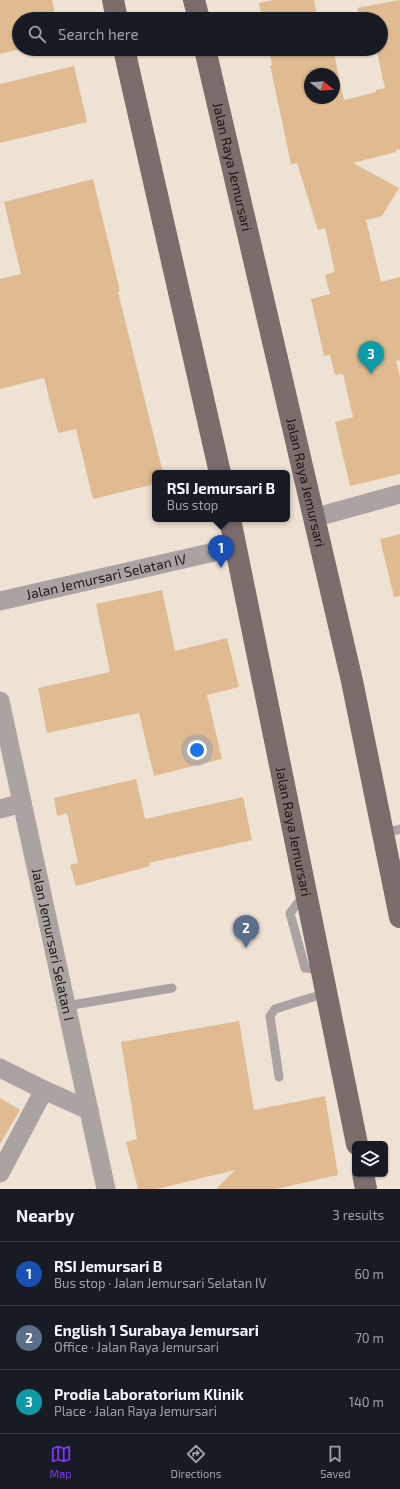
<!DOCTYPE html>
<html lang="en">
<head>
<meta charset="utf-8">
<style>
	body { margin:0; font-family:"Exo 2",sans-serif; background:#242831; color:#f1f3f6 }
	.controls { position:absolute; right:12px; bottom:12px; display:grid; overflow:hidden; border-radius:6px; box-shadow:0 1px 3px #0004 }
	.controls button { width:36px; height:36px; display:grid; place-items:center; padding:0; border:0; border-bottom:1px solid #363941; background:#171b24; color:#f1f3f6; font:20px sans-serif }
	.compass { position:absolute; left:304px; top:68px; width:36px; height:36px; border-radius:50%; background:#171b24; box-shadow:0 1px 3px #0004; rotate:107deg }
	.you { position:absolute; left:197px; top:750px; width:14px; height:14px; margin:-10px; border:3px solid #fff; border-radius:50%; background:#1a73e8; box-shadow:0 0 0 6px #1a73e833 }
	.badge { display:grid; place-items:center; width:26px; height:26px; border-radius:50%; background:#7c3aed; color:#fff; font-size:13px; font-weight:700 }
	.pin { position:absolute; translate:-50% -33px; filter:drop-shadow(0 1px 2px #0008) }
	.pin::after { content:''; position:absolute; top:21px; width:14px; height:12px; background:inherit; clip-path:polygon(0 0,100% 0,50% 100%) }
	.popup { position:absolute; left:152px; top:470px; width:138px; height:52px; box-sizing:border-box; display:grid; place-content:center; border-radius:6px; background:#171b24; filter:drop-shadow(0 1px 3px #0005); font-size:13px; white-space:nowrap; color:#9ea1a6 }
	.popup b { font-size:15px; color:#f1f3f6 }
	.popup::after { content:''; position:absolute; left:50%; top:100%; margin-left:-8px; border:8px solid transparent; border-top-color:#171b24 }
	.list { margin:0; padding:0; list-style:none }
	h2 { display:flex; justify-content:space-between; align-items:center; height:52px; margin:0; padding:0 16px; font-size:17px }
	h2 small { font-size:13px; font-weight:400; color:#9ea1a6 }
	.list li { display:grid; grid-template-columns:26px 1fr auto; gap:12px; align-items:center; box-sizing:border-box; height:64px; padding:0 16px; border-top:1px solid #363941 }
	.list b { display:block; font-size:15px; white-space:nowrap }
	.list p { margin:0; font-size:13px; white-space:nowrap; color:#9ea1a6 }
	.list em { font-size:13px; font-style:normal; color:#9ea1a6 }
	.icon { flex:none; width:22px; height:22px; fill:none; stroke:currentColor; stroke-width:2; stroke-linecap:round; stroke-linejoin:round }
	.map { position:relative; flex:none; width:400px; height:1189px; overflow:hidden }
	.search { position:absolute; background:#171b24; box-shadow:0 1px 3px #0004; left:12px; right:12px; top:12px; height:44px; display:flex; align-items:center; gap:10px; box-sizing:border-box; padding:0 14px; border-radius:22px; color:#9ea1a6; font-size:15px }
	.sheet { height:244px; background:#171b24 }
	nav { display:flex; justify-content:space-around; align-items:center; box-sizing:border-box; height:56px; border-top:1px solid #363941; background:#171b24; font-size:11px; color:#9ea1a6 }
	nav a { display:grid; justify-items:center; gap:2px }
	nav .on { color:#7c3aed }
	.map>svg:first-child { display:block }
</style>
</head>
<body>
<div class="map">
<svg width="400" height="1189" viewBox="0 0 400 1189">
	<rect width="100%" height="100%" fill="#eee2d5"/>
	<g fill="#e0bb91" fill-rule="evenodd">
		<polygon points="0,0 52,0 56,19 19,19 19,49 21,49 0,54"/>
		<polygon points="274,0 314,0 318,19 262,19 259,3"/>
		<path d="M400,0V149L396,150V152L353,163L399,188L382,216L366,220L381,282L400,277V360L396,361L400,377V474L350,486L335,422L353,417L343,374L335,375L330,355L324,356L311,299L330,294L325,275L335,272L325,228L318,230L297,163L291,164L270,65H272L269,49H333L344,100L376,92V90L385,88L377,53L367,55L366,49H381V19H360L357,8ZM310,74H334V98H310Z"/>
		<polygon points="74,66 87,122 0,143 0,84"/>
		<polygon points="93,179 120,291 118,292 163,473 155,473 155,484 93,499 76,429 58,433 44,378 0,389 0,279 21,274 4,202"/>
		<polygon points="400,534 400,596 394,597 380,539"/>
		<polygon points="162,590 175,651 227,638 239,687 207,695 222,759 154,776 139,713 47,733 38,688 110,672 96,604"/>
		<polygon points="136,779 145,819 243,797 252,840 149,863 150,866 76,886 70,865 78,863 67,813 57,816 54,798"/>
		<polygon points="239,1021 254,1110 325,1096 338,1175 276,1189 216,1189 235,1170 157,1189 138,1189 126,1142 137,1139 121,1042"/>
		<polygon points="0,1098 20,1110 0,1144"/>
	</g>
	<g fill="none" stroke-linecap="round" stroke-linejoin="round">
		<g stroke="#aba3a2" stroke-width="9">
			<polyline points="382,834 400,829"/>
			<polyline points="304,895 290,913 305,968 321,969"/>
			<polyline points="66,1006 172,988"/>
			<polyline points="279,1077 270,1016 275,1009 326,993"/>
		</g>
		<g stroke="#aba3a2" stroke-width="19">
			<polyline points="313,518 400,494"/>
			<path id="s1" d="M0,601L236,547"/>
			<path id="s2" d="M0,701L106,1189"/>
			<polyline points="0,809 22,803"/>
			<polyline points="0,1068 44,1090"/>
			<polyline points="0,1173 44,1090 89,1110"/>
		</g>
		<g stroke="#7b6d6b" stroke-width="22">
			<polyline points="113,0 117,19"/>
			<polyline points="194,0 199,19"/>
			<polyline points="124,49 220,473"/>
			<path id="s3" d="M205,49L352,681L400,917"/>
			<path id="s4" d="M230,519L357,1144"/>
			<polyline points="363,1174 366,1189"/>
		</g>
	</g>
	<g text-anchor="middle" stroke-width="4" stroke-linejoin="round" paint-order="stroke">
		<g font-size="14" fill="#1d1915" stroke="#fcefe2">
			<text dy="5" stroke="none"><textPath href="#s3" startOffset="121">Jalan Raya Jemursari</textPath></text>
			<text dy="5" stroke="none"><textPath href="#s3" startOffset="445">Jalan Raya Jemursari</textPath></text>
			<text dy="5" stroke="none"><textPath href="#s1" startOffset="109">Jalan Jemursari Selatan IV</textPath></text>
			<text dy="5" stroke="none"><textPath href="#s4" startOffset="319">Jalan Raya Jemursari</textPath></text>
			<text dy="5" stroke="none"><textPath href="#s2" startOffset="249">Jalan Jemursari Selatan I</textPath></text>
		</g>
	</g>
</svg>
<div class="controls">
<button><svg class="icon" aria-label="layers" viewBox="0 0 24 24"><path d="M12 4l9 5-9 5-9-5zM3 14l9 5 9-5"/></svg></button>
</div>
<svg class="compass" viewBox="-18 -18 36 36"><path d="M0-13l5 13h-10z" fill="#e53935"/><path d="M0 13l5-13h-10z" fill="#9ea1a6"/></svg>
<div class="you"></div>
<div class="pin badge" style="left:221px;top:568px;background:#1a4fb4">1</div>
<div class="popup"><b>RSI Jemursari B</b>Bus stop</div>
<div class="pin badge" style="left:246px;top:948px;background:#5c6f8a">2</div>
<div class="pin badge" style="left:371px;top:374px;background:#0f9aa8">3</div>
<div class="search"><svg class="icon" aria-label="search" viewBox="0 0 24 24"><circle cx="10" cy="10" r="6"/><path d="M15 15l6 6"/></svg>Search here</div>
</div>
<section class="sheet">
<h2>Nearby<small>3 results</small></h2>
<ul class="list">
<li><span class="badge" style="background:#1a4fb4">1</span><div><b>RSI Jemursari B</b><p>Bus stop · Jalan Jemursari Selatan IV</p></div><em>60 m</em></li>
<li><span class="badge" style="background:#5c6f8a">2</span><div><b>English 1 Surabaya Jemursari</b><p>Office · Jalan Raya Jemursari</p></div><em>70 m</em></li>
<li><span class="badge" style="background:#0f9aa8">3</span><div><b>Prodia Laboratorium Klinik</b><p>Place · Jalan Raya Jemursari</p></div><em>140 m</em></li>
</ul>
</section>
<nav>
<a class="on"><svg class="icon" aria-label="map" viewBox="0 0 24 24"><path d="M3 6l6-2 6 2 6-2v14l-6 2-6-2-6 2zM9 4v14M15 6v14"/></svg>Map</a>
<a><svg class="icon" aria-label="directions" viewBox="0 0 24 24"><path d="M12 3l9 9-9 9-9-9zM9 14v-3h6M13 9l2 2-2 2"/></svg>Directions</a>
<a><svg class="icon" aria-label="saved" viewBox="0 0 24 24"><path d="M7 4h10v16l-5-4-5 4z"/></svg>Saved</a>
</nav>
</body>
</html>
